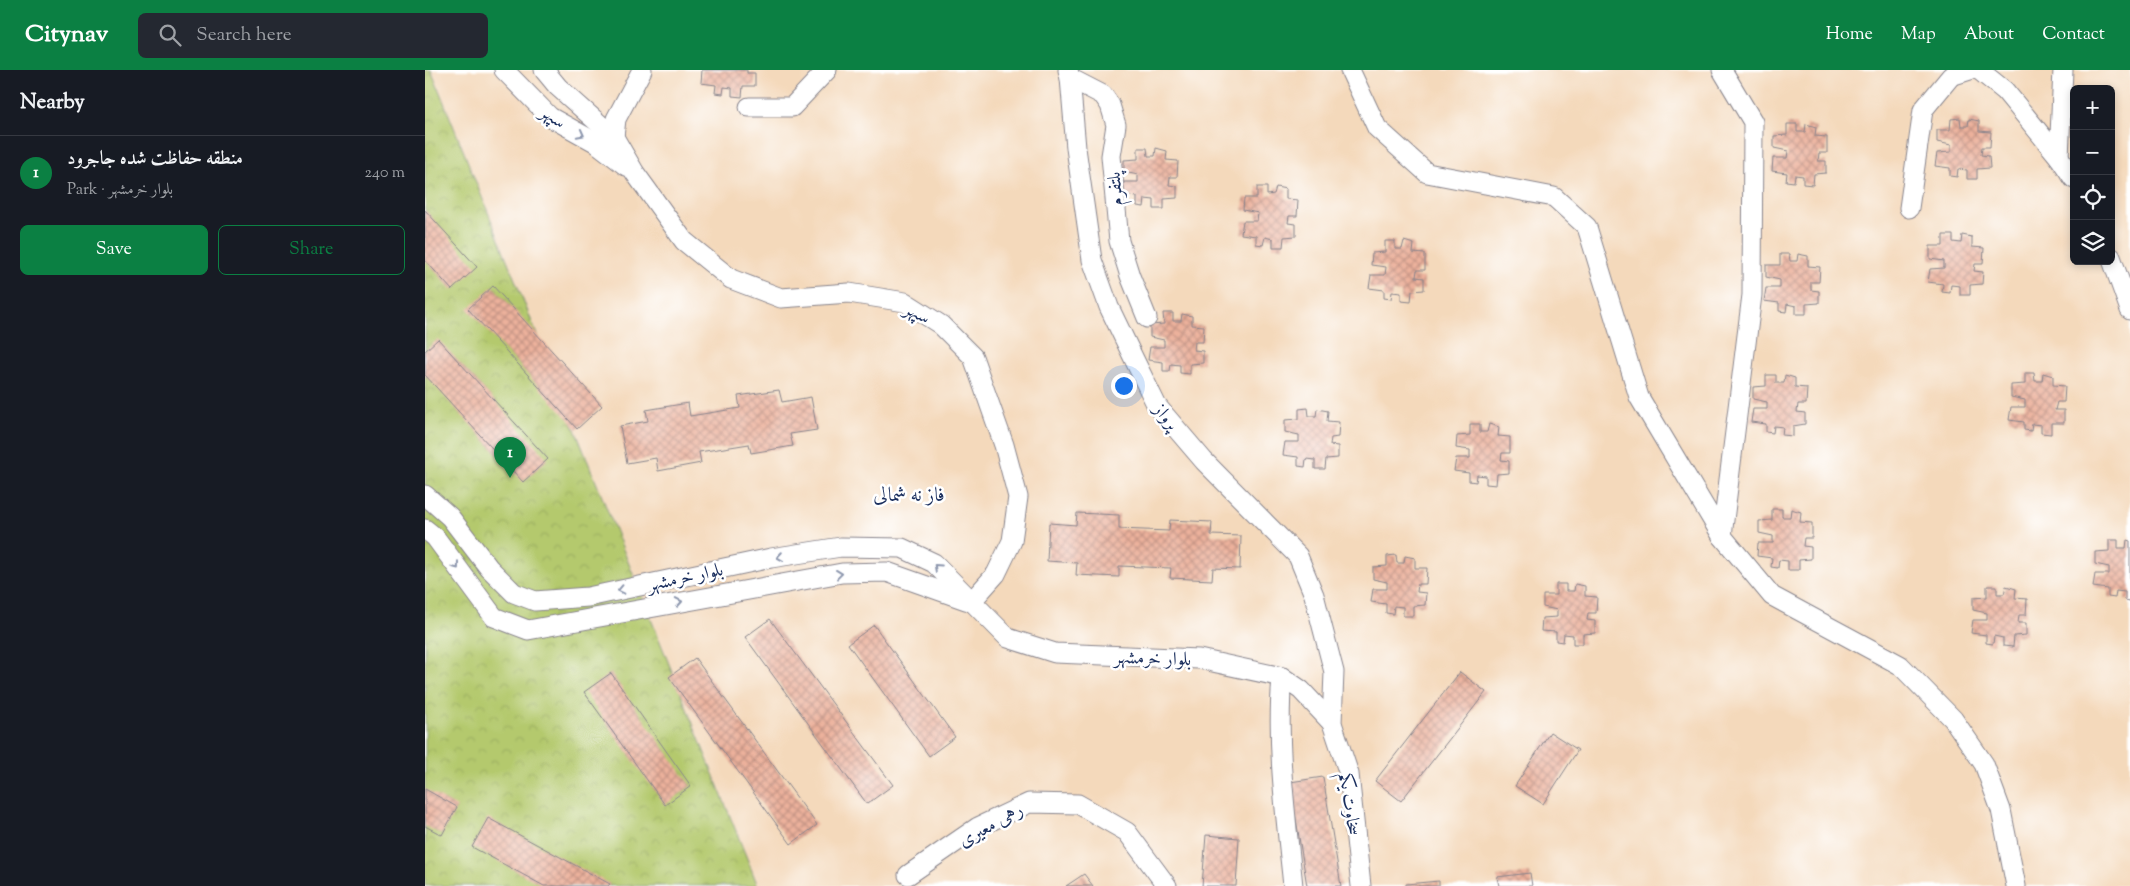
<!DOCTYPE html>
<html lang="en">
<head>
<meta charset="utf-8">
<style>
	body { margin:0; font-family:"Sorts Mill Goudy",Amiri,serif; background:#242831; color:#f1f3f6 }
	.controls { position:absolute; right:15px; top:15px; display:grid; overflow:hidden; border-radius:8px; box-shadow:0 2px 8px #0003 }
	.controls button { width:45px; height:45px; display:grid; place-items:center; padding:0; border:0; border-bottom:1px solid #363941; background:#171b24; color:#f1f3f6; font:25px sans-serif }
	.you { position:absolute; left:698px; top:315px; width:18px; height:18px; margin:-12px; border:4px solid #fff; border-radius:50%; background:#1a73e8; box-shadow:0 0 0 8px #1a73e833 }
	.badge { display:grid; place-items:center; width:32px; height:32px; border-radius:50%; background:#0b8043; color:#fff; font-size:16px; font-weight:700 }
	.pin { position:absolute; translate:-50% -41px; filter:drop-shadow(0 1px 2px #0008) }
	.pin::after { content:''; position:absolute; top:26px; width:18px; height:15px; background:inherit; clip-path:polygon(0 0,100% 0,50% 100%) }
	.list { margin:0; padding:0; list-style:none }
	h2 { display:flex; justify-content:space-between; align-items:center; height:65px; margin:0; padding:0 20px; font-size:21px }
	h2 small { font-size:16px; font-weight:400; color:#9ea1a6 }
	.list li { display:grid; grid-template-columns:32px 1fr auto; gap:15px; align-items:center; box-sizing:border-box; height:75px; padding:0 20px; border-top:1px solid #363941 }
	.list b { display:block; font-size:19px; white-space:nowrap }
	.list p { margin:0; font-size:16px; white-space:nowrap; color:#9ea1a6 }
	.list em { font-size:16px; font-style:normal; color:#9ea1a6 }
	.actions { display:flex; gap:10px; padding:15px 20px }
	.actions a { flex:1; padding:11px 0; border:1px solid #0b8043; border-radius:8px; text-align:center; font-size:18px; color:#0b8043 }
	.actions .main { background:#0b8043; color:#fff }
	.icon { flex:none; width:28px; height:28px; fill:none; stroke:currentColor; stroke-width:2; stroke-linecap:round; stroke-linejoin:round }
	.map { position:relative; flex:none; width:1705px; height:816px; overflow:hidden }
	header { display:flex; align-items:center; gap:30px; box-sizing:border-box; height:70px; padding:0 25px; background:#0b8043; color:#fff }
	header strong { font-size:24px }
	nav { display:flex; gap:28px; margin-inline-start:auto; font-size:18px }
	.search { width:350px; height:45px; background:#242831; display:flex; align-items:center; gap:12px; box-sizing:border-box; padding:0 18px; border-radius:8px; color:#9ea1a6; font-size:19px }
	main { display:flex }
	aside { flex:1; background:#171b24 }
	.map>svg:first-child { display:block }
</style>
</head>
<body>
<header>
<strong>Citynav</strong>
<div class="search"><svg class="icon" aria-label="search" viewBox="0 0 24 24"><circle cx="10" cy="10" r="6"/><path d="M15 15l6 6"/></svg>Search here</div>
<nav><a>Home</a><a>Map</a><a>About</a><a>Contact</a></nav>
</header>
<main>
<aside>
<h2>Nearby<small></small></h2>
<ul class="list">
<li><span class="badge">1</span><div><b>منطقه حفاظت شده جاجرود</b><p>Park · بلوار خرمشهر</p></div><em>240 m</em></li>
</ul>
<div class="actions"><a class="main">Save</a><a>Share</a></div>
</aside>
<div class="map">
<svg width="1705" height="816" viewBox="0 0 1705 816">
	<defs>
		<pattern id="park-crowns" width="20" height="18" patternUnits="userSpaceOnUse" patternTransform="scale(1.25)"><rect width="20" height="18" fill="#b4c96d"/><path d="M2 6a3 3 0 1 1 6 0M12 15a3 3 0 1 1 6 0" fill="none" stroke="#9aad61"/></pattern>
		<pattern id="building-cross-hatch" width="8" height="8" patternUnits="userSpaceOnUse" patternTransform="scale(1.25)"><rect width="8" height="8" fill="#ecb19b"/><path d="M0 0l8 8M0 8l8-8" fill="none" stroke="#be9082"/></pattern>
	</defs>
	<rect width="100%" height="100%" fill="#fff"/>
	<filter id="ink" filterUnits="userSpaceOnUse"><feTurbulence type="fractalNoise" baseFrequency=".02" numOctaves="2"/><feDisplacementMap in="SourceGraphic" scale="10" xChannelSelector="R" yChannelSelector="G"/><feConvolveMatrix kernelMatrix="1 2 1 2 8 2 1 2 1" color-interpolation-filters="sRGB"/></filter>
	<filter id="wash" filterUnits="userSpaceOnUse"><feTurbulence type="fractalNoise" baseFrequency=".0096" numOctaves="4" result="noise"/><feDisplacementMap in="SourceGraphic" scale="20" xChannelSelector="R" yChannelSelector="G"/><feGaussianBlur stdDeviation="1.12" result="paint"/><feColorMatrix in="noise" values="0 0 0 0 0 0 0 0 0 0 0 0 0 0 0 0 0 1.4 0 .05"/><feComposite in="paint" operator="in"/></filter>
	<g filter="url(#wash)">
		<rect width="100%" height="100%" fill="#f4d9bb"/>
		<polygon fill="url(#park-crowns)" stroke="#687c66" points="0,0 6,0 333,816 0,816"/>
		<g id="blocks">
			<g fill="url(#building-cross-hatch)">
				<polygon points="277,0 322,0 322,3 330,3 330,16 318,16 317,27 307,26 307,18 299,17 298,24 290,23 291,15 276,13"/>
				<polygon points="1535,48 1536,56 1543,56 1544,49 1554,51 1554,61 1566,62 1565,77 1557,77 1556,85 1564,86 1565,98 1552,99 1552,109 1542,109 1542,100 1533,99 1532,107 1525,106 1525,98 1510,96 1512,83 1526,82 1526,75 1512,72 1512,60 1525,60 1526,49"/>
				<polygon points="1362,54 1372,54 1372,62 1380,62 1381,54 1391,57 1390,66 1402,67 1402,83 1394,83 1393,91 1401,91 1401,103 1389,104 1388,115 1378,114 1378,106 1370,105 1369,112 1361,111 1362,103 1347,101 1348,88 1362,88 1363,81 1349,78 1349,66 1362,65"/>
				<polygon points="713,78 722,78 723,86 730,86 731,78 742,81 741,90 753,91 752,107 745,107 744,115 752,116 752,128 739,129 739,139 729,139 729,130 720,129 719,137 712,136 712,127 697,125 699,112 713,112 713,105 699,102 699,90 713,89"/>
				<polygon points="832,117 842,117 842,125 849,124 851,117 861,119 861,129 873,130 872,146 864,146 863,153 871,154 871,166 859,167 858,177 848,177 848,169 840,167 838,175 831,174 831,166 816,164 818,151 832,151 833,143 818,140 819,128 832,128"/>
				<polygon points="0,140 52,197 27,220 0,190"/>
				<polygon points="1518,165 1528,165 1528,172 1536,173 1537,165 1547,167 1547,177 1559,178 1558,194 1550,194 1549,201 1558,202 1557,214 1545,215 1545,225 1535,225 1535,216 1526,215 1525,223 1517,222 1518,214 1503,212 1505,199 1519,198 1519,191 1505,189 1505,176 1518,176"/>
				<polygon points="960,171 970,171 970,179 977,179 979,171 989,174 988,183 1000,184 1000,200 992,200 991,207 999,208 999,220 987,221 986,232 976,231 976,223 967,222 966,229 959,228 959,220 944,218 946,205 960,205 961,197 946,195 947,183 960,182"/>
				<polygon points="1355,184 1364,184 1365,191 1372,191 1373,184 1383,186 1383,196 1395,197 1394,212 1386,212 1386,220 1394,221 1394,233 1381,234 1381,244 1371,244 1371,236 1362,234 1361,242 1354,241 1354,233 1339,231 1341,218 1355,218 1355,210 1341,207 1341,195 1355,195"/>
				<polygon points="68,216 177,336 152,359 43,239"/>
				<polygon points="738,243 748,243 748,251 756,251 757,244 767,246 767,255 779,256 778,272 770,272 769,280 778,281 778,293 765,294 765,304 755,303 755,295 746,294 745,301 738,301 738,292 723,290 725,277 739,277 739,270 725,267 725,255 739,254"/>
				<polygon points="13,269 123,389 98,412 0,305 0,281"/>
				<polygon points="1600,303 1609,303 1610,311 1617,311 1618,303 1628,306 1628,315 1640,316 1639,332 1632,332 1630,340 1639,340 1639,353 1626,353 1626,364 1616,363 1616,355 1607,354 1606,361 1599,360 1599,352 1584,350 1586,337 1600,337 1600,330 1586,327 1586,315 1600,314"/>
				<polygon points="1341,305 1351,305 1351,313 1359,313 1360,305 1370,308 1370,317 1382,318 1381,334 1373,334 1372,342 1380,343 1380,354 1368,356 1368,366 1357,365 1358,357 1349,356 1348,363 1341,362 1341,354 1326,352 1328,339 1342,339 1342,332 1328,329 1328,317 1341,316"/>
				<polygon points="354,320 357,332 386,327 392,360 365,364 368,376 326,383 324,374 274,382 276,393 233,401 231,388 202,393 195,356 223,351 221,340 263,333 265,346 315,338 313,326"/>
				<polygon points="883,338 884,346 891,346 892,339 903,341 902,351 914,352 913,367 906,368 905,375 913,376 913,388 901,389 900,399 890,399 890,390 881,389 880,397 873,396 873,387 858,385 860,372 874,372 874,365 860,362 860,350 874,349 874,339"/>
				<polygon points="1045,354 1055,354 1055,362 1062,362 1064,354 1074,357 1073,366 1085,367 1085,383 1077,383 1076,390 1084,391 1084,403 1072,404 1071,415 1061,414 1061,406 1052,405 1051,412 1044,411 1044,403 1029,401 1031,388 1045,388 1045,380 1031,378 1032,366 1045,365"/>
				<polygon points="1347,439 1357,439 1357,447 1365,447 1366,439 1376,442 1375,452 1387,453 1387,468 1379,468 1378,476 1386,477 1386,489 1374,490 1374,500 1363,500 1363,491 1354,490 1353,498 1346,497 1347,488 1332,486 1333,473 1348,473 1348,466 1334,463 1334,451 1347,450"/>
				<polygon points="652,443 694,445 694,459 744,461 745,450 787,452 786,465 816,466 815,499 788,498 787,510 745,508 746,498 694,496 694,507 651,505 652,493 622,491 624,453 651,455"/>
				<polygon points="1684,470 1693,470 1693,478 1701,478 1702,470 1705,471 1705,531 1700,530 1700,522 1691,521 1690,528 1683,527 1683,519 1668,517 1670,504 1684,504 1684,497 1670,494 1670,482 1684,481"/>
				<polygon points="971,485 972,493 979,493 980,486 990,488 990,498 1002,498 1001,514 993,514 992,522 1001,523 1000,535 988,536 988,546 978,546 978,537 969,536 968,544 961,543 961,534 946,532 948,519 962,519 962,512 948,509 948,497 962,496 962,486"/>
				<polygon points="1131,514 1141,514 1141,521 1149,521 1150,514 1160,516 1160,526 1172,527 1171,543 1163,543 1162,550 1170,551 1170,563 1158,564 1158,574 1148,574 1148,565 1139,564 1138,572 1131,571 1131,562 1116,561 1117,548 1132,547 1132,540 1118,537 1118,525 1131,525"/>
				<polygon points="1562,516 1572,516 1572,524 1579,524 1581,516 1591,519 1590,528 1602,529 1601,545 1594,545 1593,553 1601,553 1601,565 1589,566 1588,577 1578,576 1578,568 1569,566 1568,574 1561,573 1561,565 1546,563 1548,550 1562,550 1562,543 1548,540 1548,528 1562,527"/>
				<polygon points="345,549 468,715 442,734 320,567"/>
				<polygon points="449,555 530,667 504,686 423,574"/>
				<polygon points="270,588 392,755 366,774 244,607"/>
				<polygon points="1035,602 1061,622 976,731 950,711"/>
				<polygon points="186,603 266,716 240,735 159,622"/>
				<polygon points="1125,662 1153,680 1118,734 1090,716"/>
				<polygon points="898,707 916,816 882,816 865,712"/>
				<polygon points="0,719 32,737 17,765 0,756"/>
				<polygon points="63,748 185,814 183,816 119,816 47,777"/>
				<polygon points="781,765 814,768 811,816 777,816"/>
				<polygon points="1105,803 1107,816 1074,816 1072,807"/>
				<polygon points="659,804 668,816 641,816"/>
				<polygon points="1014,811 1014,816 981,816 981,814"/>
			</g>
		</g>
	</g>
	<g filter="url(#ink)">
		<use href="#blocks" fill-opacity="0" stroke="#88848c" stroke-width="1"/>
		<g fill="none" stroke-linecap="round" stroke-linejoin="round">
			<g stroke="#88848c" stroke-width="21">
				<g id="minor">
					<polyline points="79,0 125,47 170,72 201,96"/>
					<polyline points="119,0 133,17 189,67 210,103 259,171 306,209 356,228 424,223 480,232 516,255 548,287 579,375 593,427 587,471 571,504 546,532"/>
					<polyline points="643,0 645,8 651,78 667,190 684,237 709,289 732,336 779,391 873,486 889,525 909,602 907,653 924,704 936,816"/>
					<polyline points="925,0 952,58 1002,103 1129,127 1162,157 1214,327 1297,466 1347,526 1475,595 1528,649 1559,694 1576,740 1591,816"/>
					<polyline points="1554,0 1580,21 1634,87 1649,109"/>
					<polyline points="645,8 678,25 685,35 691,55 686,86 694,171 705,206 722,248"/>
					<polyline points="324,37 367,37 402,0"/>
					<polyline points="189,67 191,49 217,0"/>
					<polyline points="1634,87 1638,0"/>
					<polyline points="1484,138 1498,40 1526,6 1545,0"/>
					<polyline points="1686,187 1705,240"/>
					<polyline points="0,425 25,447 64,498 89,523 110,531 163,527 346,488 416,477 477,478 509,493 583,568 630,583 774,589 857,607 876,620 907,653"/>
					<polyline points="0,459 10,467 69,547 103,560 417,503 462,502 541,530"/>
					<polyline points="1297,466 1327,225 1328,52 1297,0"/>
					<path d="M857,607C851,676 861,747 868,816"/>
					<polyline points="483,805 553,757 604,733 653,734 702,762 742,816"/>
				</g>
			</g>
			<use href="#minor" stroke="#fff" stroke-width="19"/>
		</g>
		<defs><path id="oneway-chevron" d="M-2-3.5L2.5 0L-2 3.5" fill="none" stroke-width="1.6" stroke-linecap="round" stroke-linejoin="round" transform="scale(1.25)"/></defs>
		<g stroke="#8d97ae">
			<use href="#oneway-chevron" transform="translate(156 64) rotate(28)"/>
			<use href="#oneway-chevron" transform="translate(355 487) rotate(171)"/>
			<use href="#oneway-chevron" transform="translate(31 496) rotate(53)"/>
			<use href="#oneway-chevron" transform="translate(512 497) rotate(-138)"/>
			<use href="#oneway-chevron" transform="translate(414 504) rotate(-7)"/>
			<use href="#oneway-chevron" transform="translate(196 520) rotate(168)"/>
			<use href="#oneway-chevron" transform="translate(254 532) rotate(-10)"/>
		</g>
	</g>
	<g text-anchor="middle" stroke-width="5" stroke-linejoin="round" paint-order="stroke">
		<g font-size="19" fill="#1b2f5e" stroke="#fff">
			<text transform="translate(129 46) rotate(35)" y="7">سپهر</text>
			<text transform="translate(689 119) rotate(-95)" y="7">پلتفرم</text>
			<text transform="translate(493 242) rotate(28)" y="7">سپهر</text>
			<text transform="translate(742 346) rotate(53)" y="7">پرواز</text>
			<text transform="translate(260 506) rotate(-12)" y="7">بلوار خرمشهر</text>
			<text transform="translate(728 587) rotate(2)" y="7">بلوار خرمشهر</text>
			<text transform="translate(926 734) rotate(82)" y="7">سخاوت یکم</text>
			<text transform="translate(565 754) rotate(-29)" y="7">رهی معیری</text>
		</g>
		<g font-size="20" fill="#1b2f5e" stroke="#fff">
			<text x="484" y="431">فاز نه شمالی</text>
		</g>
	</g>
</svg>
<div class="controls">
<button>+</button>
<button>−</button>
<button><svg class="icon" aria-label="locate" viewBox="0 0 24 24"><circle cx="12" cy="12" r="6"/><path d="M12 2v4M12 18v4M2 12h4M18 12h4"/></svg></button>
<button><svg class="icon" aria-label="layers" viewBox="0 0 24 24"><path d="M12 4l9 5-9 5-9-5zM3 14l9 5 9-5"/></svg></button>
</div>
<div class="you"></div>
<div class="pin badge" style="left:85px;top:408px">1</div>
</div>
</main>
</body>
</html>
